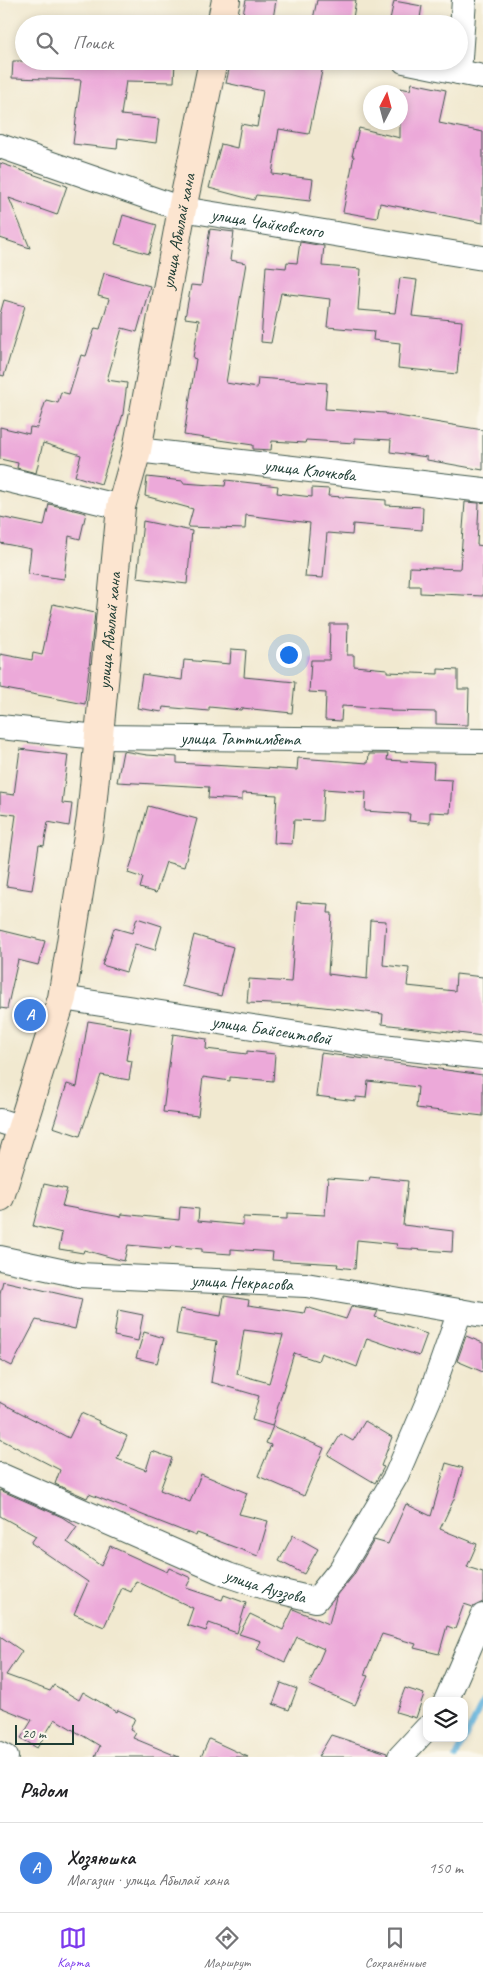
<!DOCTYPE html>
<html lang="ru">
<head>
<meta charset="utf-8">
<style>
	body { margin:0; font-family:Caveat,sans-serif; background:#f6f6f6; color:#202124 }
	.controls { position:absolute; right:15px; bottom:15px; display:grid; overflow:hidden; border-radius:10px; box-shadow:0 2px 8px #0003 }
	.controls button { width:45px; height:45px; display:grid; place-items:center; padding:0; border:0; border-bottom:1px solid #e0e0e0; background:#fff; color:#202124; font:25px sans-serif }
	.compass { position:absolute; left:363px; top:85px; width:45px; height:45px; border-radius:50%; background:#fff; box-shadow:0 2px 8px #0003; rotate:6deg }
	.scale { position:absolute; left:15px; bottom:12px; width:59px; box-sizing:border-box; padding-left:5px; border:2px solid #1f3d34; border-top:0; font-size:14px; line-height:18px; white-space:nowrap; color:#1f3d34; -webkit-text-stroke:4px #fbf7ec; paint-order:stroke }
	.you { position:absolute; left:288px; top:654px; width:18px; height:18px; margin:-12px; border:4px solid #fff; border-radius:50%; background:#1a73e8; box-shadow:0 0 0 8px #1a73e833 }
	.badge { display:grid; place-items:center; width:32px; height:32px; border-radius:50%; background:#7c3aed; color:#fff; font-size:16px; font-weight:700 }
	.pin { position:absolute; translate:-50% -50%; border:2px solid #fff; box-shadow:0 1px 5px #0006 }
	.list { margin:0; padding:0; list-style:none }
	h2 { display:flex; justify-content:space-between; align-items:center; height:65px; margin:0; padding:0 20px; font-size:21px }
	h2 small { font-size:16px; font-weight:400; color:#757577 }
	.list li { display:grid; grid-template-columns:32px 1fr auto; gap:15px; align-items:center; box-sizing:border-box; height:90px; padding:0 20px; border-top:1px solid #e0e0e0 }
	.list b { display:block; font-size:19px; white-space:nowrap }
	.list p { margin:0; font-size:16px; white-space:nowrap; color:#757577 }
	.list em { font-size:16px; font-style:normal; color:#757577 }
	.icon { flex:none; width:28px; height:28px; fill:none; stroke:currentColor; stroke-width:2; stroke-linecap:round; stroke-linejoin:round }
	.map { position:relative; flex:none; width:483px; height:1757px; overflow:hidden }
	.search { position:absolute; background:#fff; box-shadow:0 2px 8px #0003; left:15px; right:15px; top:15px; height:55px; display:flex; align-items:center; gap:12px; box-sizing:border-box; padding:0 18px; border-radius:28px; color:#757577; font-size:19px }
	.sheet { height:155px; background:#fff }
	nav { display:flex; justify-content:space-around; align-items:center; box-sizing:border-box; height:70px; border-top:1px solid #e0e0e0; background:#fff; font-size:14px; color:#757577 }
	nav a { display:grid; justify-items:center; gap:2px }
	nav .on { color:#7c3aed }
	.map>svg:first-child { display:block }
</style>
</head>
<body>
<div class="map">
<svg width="483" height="1757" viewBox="0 0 483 1757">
	<rect width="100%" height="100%" fill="#fbf7ec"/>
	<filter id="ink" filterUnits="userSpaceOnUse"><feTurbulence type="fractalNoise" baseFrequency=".02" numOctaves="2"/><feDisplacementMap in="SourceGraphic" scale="10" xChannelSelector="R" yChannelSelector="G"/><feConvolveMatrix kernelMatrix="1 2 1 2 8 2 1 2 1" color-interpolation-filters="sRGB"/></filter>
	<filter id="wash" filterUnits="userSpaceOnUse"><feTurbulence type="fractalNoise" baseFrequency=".0096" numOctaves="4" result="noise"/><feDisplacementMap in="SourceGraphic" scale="20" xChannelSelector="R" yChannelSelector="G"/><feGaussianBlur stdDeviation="1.12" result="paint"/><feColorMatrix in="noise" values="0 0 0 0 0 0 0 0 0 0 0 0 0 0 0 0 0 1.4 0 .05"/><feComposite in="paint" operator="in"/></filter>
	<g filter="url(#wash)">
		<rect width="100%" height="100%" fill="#f1e9d0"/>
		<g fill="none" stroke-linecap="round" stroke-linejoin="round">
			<polyline stroke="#62b3dd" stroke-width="5.5" points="456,1757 483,1702"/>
		</g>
		<g id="blocks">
			<g fill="#eca9d9" fill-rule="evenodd">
				<polygon points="246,0 276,0 273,19 243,14"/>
				<polygon points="317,0 356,0 352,24 312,24"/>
				<polygon points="394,1 422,6 419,24 389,24"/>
				<polygon points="13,61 175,61 174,82 126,81 121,115 159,119 156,143 118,138 117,149 73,144 81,80 12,78"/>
				<polygon points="231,61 300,61 323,66 309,134 279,129 272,174 313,179 310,201 256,195 254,200 209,188 221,144 237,148 241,124 257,127 263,91 226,83"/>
				<polygon points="412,83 446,90 439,123 483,132 483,223 380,203 377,218 343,212 354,156 352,156 359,128 400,138 400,88 410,90"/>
				<polygon points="0,163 67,186 57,215 9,198 30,248 0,238"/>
				<polygon points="123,215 157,225 149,254 115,244"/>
				<polygon points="210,229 234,232 230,260 246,263 226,383 257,388 258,378 327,383 325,409 386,413 386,414 483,430 483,470 427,460 427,457 390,452 391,440 355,438 355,443 306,440 305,443 272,441 271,450 253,449 253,445 184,435 196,359 193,358 199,320 185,318 191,285 201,286"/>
				<polygon points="300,242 324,246 322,266 361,269 358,310 395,313 400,278 417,280 412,316 462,321 457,374 398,368 400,343 373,340 374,331 327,327 330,299 281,293 271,343 261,342 266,266 286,268 287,262 297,263"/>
				<polygon points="104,273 150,286 137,332 122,328 107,380 127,383 123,414 101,484 75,476 81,455 43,443 36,473 17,468 18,463 0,459 0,427 29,434 30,427 37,428 46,400 58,403 61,392 69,394 81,355 86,356 95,328 100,329 109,299 98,296"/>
				<polygon points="4,300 25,306 4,376 0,375 0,314"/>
				<polygon points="147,477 183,481 183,483 225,486 226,480 278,486 277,493 312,497 312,488 329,489 328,496 386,500 386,505 423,507 422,530 353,524 352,535 327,533 323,578 305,577 310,523 246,515 245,529 188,527 193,509 145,496"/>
				<polygon points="465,502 479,503 477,545 483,546 483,596 420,593 420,586 409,586 410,567 460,569"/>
				<polygon points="49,504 86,513 80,539 69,536 64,579 28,574 31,549 0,543 0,517 44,526"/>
				<polygon points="143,521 192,531 187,584 137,578"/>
				<polygon points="53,604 95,613 85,704 0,688 0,654 32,660 33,653 42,655"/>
				<polygon points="330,624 348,624 347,655 354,655 354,666 387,669 387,672 438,674 438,669 458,670 458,689 469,689 468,725 436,724 436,712 390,711 390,709 342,706 341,721 325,720 326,693 309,692 311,660 329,660"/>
				<polygon points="231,649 246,650 244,677 295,682 292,713 242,708 241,710 209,707 209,711 163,707 162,712 137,708 142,674 182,680 184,660 230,664"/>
				<polygon points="20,749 68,755 62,803 72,804 69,826 48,822 44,846 39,845 32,890 6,886 16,815 0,813 0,793 14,795"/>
				<polygon points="123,751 147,755 177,757 177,763 297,770 298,758 368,763 369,754 388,754 387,760 434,763 433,779 452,780 450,813 430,812 430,823 409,821 410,814 365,811 366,792 324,789 322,821 294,820 292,844 274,843 277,795 242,793 242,800 208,798 209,787 117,782"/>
				<polygon points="148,806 197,819 184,867 166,862 156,893 140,888 143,878 128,873 133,858 134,858"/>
				<polygon points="297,902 329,904 328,913 332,913 328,974 367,979 370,920 386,921 383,965 409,968 407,986 455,991 456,974 483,977 483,1036 382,1024 383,1014 298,1004 298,1005 247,1003 249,979 291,982"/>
				<polygon points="137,918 162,926 155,950 135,944 126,972 102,965 114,928 132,933"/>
				<polygon points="0,930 45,941 38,965 18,960 7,1009 0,1008"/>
				<polygon points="194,935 233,947 221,996 181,986"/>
				<polygon points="88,1021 131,1028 126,1060 132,1061 129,1080 101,1075 80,1136 53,1127 67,1084 77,1087"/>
				<polygon points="173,1034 207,1039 206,1049 247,1054 247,1051 275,1054 273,1081 230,1077 230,1081 203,1077 198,1116 163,1112"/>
				<polygon points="321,1053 483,1075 483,1116 416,1108 418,1087 368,1081 366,1098 356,1097 356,1101 316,1096"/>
				<polygon points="370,1177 408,1181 403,1225 453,1231 452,1252 396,1248 397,1244 357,1240 355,1269 337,1267 338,1264 272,1260 273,1252 231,1249 231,1254 202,1252 202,1249 171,1246 170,1249 128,1245 124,1261 84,1250 83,1253 59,1249 62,1233 33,1226 44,1184 67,1189 62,1206 121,1217 122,1214 179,1220 180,1207 199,1209 198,1221 243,1225 243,1217 287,1219 287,1213 325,1215 328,1178 369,1181"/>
				<polygon points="3,1281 82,1299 75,1329 36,1320 12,1366 0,1360 0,1293"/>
				<path d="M224,1296L249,1300L248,1305L304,1313L306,1307L346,1319L351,1307L378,1311L375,1317L427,1334L419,1356L367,1338L357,1367L321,1353L318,1361L294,1353L272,1426L252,1420L259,1396L211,1382L217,1341L176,1334L180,1309L221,1316ZM244,1330L283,1335L269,1383L237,1374Z"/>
				<polygon points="118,1310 143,1315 138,1341 114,1336"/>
				<polygon points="144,1332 164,1338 157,1363 136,1358"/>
				<polygon points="466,1336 483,1343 483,1372 457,1361"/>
				<polygon points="0,1402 69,1438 81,1413 99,1421 98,1423 127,1436 117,1459 146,1470 152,1451 172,1458 160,1490 190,1502 201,1474 247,1493 239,1514 268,1521 258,1556 197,1533 196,1536 89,1494 87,1498 55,1484 60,1470 0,1439"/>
				<polygon points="365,1421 392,1437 381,1466 384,1467 375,1483 328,1455 341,1434 353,1441"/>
				<polygon points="273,1426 324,1448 304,1496 258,1476 271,1445 266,1443"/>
				<polygon points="446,1463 463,1468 454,1499 440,1529 477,1544 467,1567 483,1572 483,1602 473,1607 464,1604 455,1629 447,1626 439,1654 414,1648 416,1644 382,1634 364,1675 368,1676 355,1705 309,1685 324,1649 297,1637 285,1662 257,1649 261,1641 239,1634 250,1614 283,1630 293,1609 329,1624 336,1597 353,1576 374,1540 388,1544 406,1504 431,1516"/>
				<polygon points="0,1490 62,1517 77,1527 67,1542 101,1566 110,1546 167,1572 169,1568 191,1578 186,1588 222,1600 224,1595 246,1603 237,1633 209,1623 206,1631 187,1625 193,1608 136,1581 131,1592 122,1588 104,1627 74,1614 88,1582 31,1543 36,1536 0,1516"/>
				<polygon points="293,1535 318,1549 304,1574 279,1561"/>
				<polygon points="0,1636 22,1651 6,1675 50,1691 54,1685 79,1700 83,1692 117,1712 118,1710 135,1718 130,1730 136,1733 133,1738 179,1757 95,1757 100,1746 55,1719 37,1748 21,1738 32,1720 0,1707"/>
				<polygon points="281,1683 297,1689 289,1710 273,1704"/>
				<polygon points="405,1688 424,1694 416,1718 396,1712"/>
				<polygon points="331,1735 387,1753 387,1757 318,1757"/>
				<polygon points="209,1739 248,1757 201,1757"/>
			</g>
		</g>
	</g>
	<g filter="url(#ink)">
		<use href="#blocks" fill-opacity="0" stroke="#3e574b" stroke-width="1"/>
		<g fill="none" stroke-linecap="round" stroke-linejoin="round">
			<g stroke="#3e574b" stroke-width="26">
				<g id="street">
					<polyline points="404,61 483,77"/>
					<polyline points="459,72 464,0"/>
					<path id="s1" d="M0,146L182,209L483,258"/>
					<path id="s2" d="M137,450L483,490"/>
					<polyline points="0,478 121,507"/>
					<path id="s3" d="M0,727L98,737L483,741"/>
					<path id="s4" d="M62,998L364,1044L483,1057"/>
					<polyline points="0,1121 22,1128"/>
					<path id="s5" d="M0,1258L79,1275L306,1285L483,1315"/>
					<path id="s6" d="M0,1475L228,1575L270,1589L316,1600L341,1569L396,1476L429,1399L460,1311"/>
					<polyline points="446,1701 483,1616"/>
					<polyline points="0,1754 6,1757"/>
					<polyline points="400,1757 427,1728"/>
				</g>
			</g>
			<g stroke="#3e574b" stroke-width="30">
				<g id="secondary">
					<polyline points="221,24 226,0"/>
					<path id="s7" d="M0,1197L62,998L91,818L121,507L137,450L182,209L213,61"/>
				</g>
			</g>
			<use href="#street" stroke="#fff" stroke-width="24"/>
			<use href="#secondary" stroke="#fce5d0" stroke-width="28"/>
		</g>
	</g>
	<g text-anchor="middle" stroke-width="4" stroke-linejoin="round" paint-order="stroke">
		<g font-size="18" fill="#1f3d34" stroke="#fbf7ec">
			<text dy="6" stroke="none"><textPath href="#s1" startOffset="279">улица Чайковского</textPath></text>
			<text dy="6" stroke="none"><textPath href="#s7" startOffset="985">улица Абылай хана</textPath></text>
			<text dy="6" stroke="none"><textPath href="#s2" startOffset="174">улица Клочкова</textPath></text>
			<text dy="6" stroke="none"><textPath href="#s7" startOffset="579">улица Абылай хана</textPath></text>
			<text dy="6" stroke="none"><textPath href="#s3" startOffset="241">улица Таттимбета</textPath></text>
			<text dy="6" stroke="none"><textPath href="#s4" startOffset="212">улица Байсеитовой</textPath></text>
			<text dy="6" stroke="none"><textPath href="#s5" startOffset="244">улица Некрасова</textPath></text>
			<text dy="6" stroke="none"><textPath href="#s6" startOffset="288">улица Ауэзова</textPath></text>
		</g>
	</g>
</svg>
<div class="controls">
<button><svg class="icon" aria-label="layers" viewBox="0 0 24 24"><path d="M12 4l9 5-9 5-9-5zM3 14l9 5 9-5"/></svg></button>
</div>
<svg class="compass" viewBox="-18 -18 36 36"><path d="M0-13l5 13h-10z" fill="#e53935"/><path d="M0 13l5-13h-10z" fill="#757577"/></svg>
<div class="scale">20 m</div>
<div class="you"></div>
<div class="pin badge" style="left:30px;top:1015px;background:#3f7fe0">A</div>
<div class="search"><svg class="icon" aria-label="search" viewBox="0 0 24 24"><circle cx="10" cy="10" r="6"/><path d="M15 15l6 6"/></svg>Поиск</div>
</div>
<section class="sheet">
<h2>Рядом<small></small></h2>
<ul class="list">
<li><span class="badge" style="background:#3f7fe0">A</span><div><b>Хозяюшка</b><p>Магазин · улица Абылай хана</p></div><em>150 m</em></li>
</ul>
</section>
<nav>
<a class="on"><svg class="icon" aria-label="map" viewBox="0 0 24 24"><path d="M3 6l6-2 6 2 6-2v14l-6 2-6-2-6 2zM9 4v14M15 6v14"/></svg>Карта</a>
<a><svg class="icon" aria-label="directions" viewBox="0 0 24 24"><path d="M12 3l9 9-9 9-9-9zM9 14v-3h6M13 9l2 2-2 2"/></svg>Маршрут</a>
<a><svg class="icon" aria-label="saved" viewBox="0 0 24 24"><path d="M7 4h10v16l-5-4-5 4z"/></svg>Сохранённые</a>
</nav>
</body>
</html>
